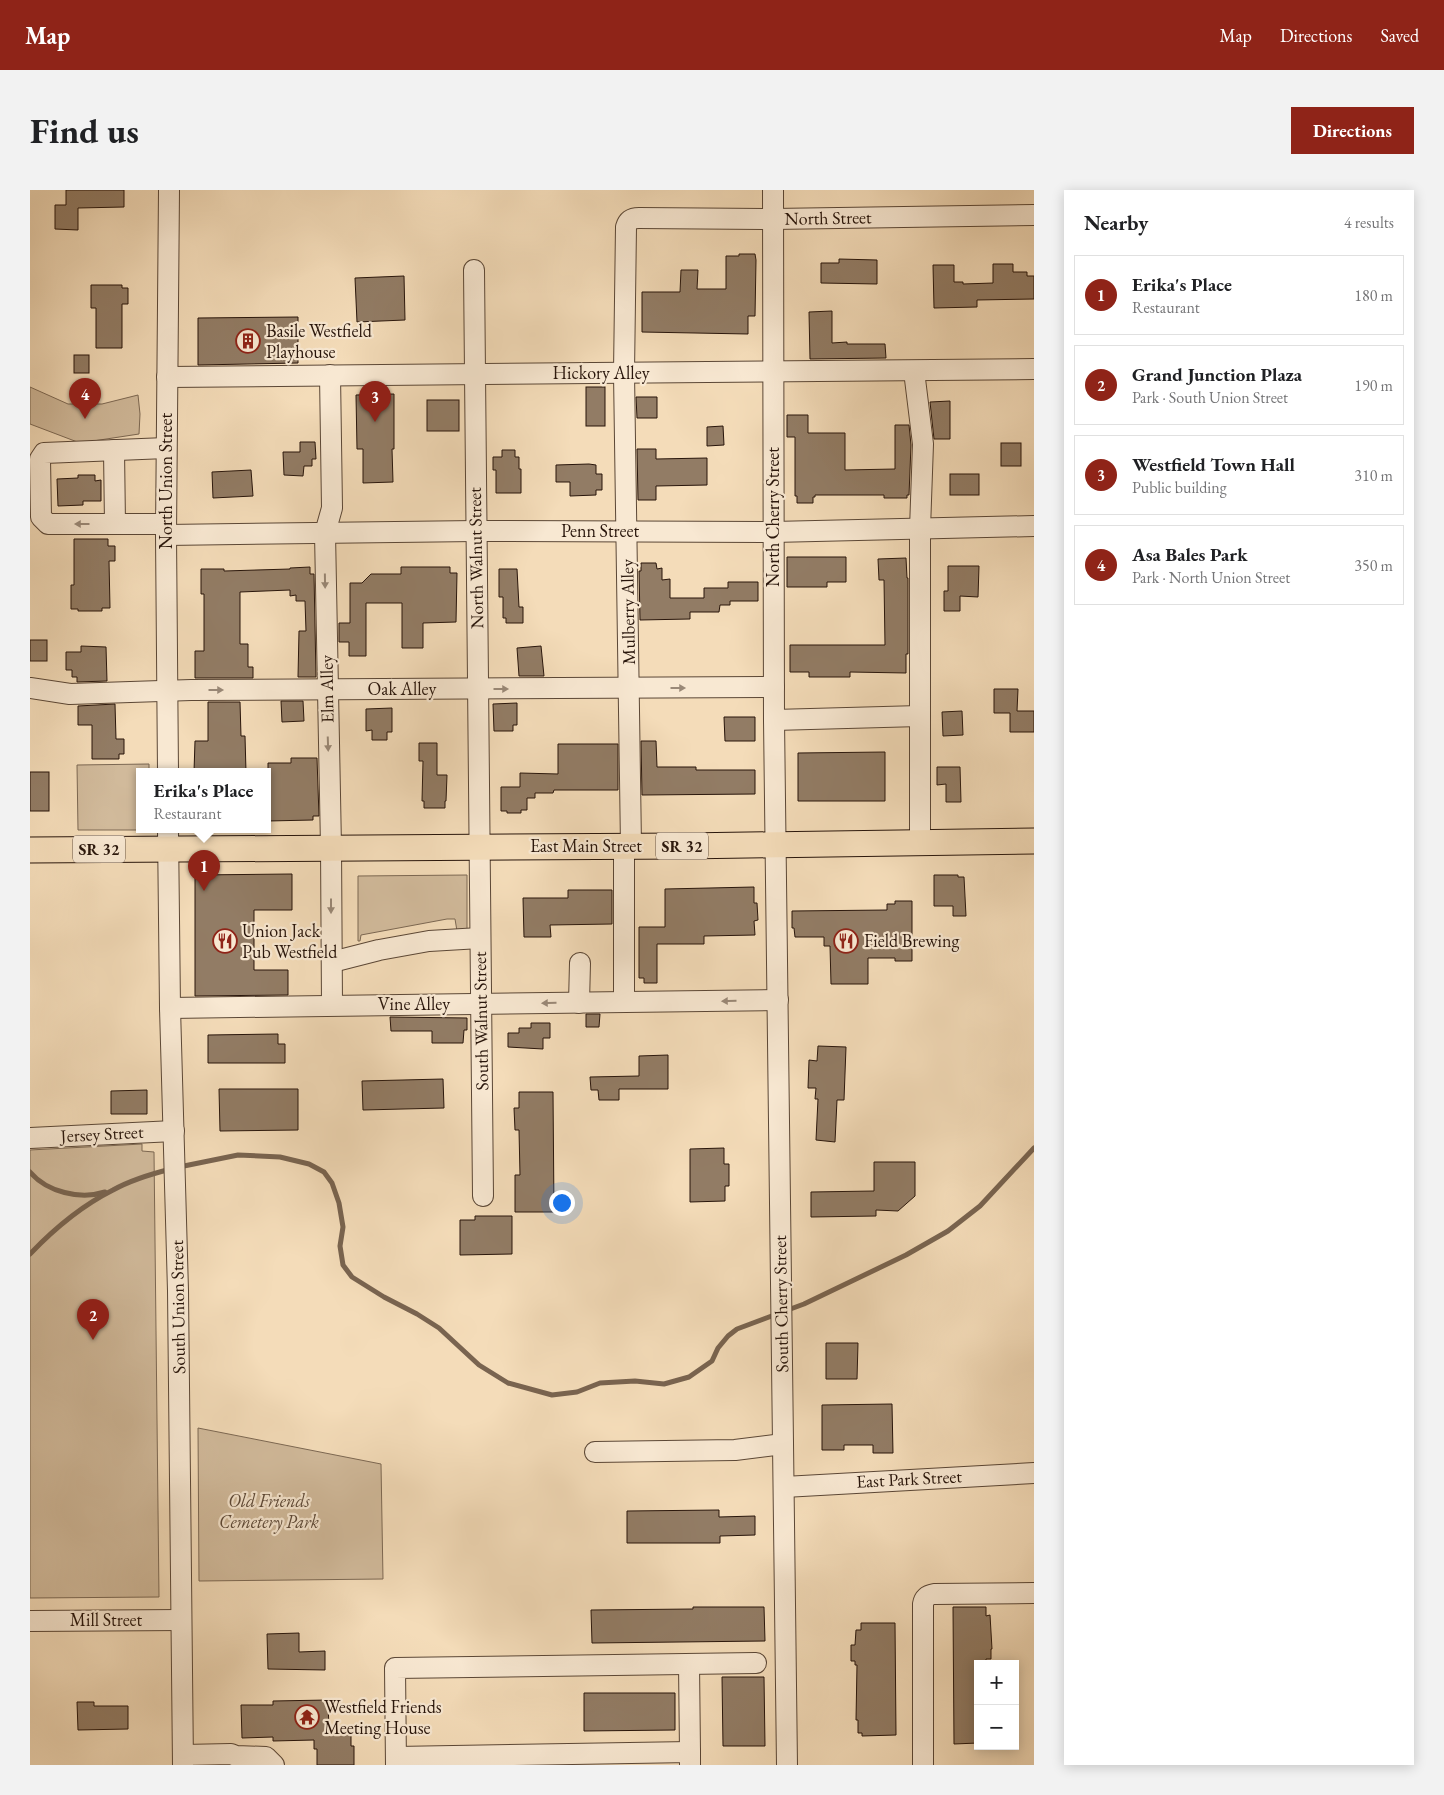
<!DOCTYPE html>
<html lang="en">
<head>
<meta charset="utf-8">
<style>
	body { margin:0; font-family:"EB Garamond",serif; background:#f2f2f2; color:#202124 }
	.controls { position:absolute; right:15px; bottom:15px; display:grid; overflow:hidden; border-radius:0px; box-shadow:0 2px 12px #0003 }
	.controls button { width:45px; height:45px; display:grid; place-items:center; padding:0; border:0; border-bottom:1px solid #e0e0e0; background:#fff; color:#202124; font:25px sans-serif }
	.you { position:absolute; left:531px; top:1012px; width:18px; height:18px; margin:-12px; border:4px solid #fff; border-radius:50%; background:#1a73e8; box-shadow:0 0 0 8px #1a73e833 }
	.badge { display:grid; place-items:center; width:32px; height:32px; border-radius:50%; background:#8f2418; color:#fff; font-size:16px; font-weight:700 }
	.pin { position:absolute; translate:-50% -41px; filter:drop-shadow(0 1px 2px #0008) }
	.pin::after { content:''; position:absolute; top:26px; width:18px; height:15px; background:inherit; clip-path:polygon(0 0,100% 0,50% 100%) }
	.popup { position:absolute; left:106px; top:578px; width:135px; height:65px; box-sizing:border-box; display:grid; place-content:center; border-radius:0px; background:#fff; filter:drop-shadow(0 1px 4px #0005); font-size:16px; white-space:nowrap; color:#757577 }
	.popup b { font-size:19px; color:#202124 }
	.popup::after { content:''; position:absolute; left:50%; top:100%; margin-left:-10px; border:10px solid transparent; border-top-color:#fff }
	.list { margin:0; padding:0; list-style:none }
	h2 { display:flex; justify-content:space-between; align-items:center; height:65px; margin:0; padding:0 20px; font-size:21px }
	h2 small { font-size:16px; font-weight:400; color:#757577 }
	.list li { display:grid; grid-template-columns:32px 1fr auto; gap:15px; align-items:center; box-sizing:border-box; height:80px; margin:0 10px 10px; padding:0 10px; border:1px solid #e0e0e0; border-radius:0px }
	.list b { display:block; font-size:19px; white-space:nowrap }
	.list p { margin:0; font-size:16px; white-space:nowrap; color:#757577 }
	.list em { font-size:16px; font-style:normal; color:#757577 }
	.map { position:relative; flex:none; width:1004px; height:1575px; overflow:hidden; border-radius:0px }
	header { display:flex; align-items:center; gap:30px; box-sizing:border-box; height:70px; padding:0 25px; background:#8f2418; color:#fff }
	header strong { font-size:24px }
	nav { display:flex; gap:28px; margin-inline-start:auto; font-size:18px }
	.intro { display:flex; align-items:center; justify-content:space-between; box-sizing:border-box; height:120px; padding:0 30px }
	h1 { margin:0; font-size:35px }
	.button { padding:12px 22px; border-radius:0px; background:#8f2418; color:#fff; font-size:18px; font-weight:700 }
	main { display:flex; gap:30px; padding:0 30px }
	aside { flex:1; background:#fff; border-radius:0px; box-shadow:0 2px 12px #0003 }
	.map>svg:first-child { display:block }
</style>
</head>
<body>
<header>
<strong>Map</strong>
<nav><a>Map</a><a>Directions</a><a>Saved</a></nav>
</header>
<div class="intro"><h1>Find us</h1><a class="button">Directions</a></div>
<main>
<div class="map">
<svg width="1004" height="1575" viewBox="0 0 1004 1575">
	<rect width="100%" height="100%" fill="#f4dcb9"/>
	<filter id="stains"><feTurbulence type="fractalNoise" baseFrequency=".004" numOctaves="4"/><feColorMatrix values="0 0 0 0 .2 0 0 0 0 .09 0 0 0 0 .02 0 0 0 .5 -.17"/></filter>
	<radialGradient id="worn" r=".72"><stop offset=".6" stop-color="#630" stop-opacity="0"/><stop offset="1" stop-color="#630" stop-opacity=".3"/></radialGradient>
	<g fill="#d1ba9b" stroke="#7c6853">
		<polygon points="0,197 38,214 72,214 108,205 110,224 109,244 50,253 0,234"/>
		<polygon points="119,574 119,582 110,582 110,640 48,640 47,575"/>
		<polygon points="437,685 437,741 427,741 425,729 417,729 331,745 330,751 328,751 328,686"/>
		<polygon points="112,954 112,961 124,962 129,1407 0,1408 0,960"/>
		<polygon points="168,1238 351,1274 353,1389 169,1391"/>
	</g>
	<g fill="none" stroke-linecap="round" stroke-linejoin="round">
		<g stroke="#796450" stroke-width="5">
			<polyline points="149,977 208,965 250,967 279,974 294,982 302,993 309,1013 313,1037 310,1056 313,1075 322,1087 354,1107 387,1124 409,1138 449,1175 478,1193 522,1205 547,1202 570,1193 605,1191 634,1194 659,1187 682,1171 688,1158 698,1146 707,1139 747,1124"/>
			<path d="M0,982C17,1002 50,1010 75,1002"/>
			<path d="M0,1064C23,1040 53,1015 83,1000C101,990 121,984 141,979"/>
			<polyline points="755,1121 774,1114 876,1065 918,1041 950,1016 1004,958"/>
		</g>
	</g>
	<g fill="#927c65" stroke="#28150b">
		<polygon points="36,0 94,0 94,17 48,18 48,40 25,39 25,15 36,15"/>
		<polygon points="709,64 725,64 726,70 725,126 718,126 718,144 612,142 612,102 650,102 651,80 668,80 667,99 696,99 696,66 709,66"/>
		<polygon points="809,69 847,70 847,94 791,93 791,73 809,73"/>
		<polygon points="963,74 983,74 983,82 997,82 997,86 1004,86 1004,109 947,110 947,117 904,118 903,75 924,75 924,92 933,92 933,94 963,93"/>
		<polygon points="374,86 375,130 327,132 325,88"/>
		<polygon points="61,95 92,95 92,98 98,98 98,114 92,114 92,158 66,158 66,118 61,118"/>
		<polygon points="802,121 802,153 817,152 817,154 855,154 856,168 780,169 779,122"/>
		<polygon points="268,127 268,173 168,175 168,128"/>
		<rect x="44" y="165" width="15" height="18"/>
		<rect x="556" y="197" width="19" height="39"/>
		<polygon points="364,204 364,259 362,259 363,292 333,293 333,259 327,259 326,205"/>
		<polygon points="606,207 627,207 627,228 607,228"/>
		<rect x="397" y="210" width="32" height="31"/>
		<polygon points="920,211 920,249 904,249 900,212"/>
		<polygon points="757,225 778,225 778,243 815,243 815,280 865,279 865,235 879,235 881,255 879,305 877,305 877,308 854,308 854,305 785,305 785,307 783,307 783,313 767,313 767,306 765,306 765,247 757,247"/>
		<polygon points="693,236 694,255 677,256 677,237"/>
		<polygon points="270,252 285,252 286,269 282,269 282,276 274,276 273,286 254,285 253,262 270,262"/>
		<rect x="971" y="253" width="20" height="23"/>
		<polygon points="607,259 626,259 626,269 677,268 677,295 626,296 626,310 608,310"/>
		<polygon points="472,260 485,260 485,267 489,267 489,279 491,279 491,303 466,303 466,280 463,280 463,267 472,267"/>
		<polygon points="559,274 566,275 566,284 572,284 572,300 566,300 566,305 540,306 540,292 526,292 526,275"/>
		<polygon points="221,280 223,306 183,308 182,282"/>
		<rect x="920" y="284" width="29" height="21"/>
		<polygon points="48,285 65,285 65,291 71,290 71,311 53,311 53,315 28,316 27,289 48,288"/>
		<polygon points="44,349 78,349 78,356 85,356 85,371 79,371 80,418 72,418 72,421 48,421 48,419 41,419 41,395 44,395"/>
		<polygon points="757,367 816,367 816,392 797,392 797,397 757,397"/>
		<polygon points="876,368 877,388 878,388 878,464 876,464 876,483 820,482 820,487 779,487 779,482 760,482 760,455 855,455 854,390 849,390 848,369"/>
		<polygon points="611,373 626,373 627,379 632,378 632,390 640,389 640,408 674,408 674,398 698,398 698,392 728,392 728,411 700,411 700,415 690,415 689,422 660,422 660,429 610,430 609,381 611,381"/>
		<polygon points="918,376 949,376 948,407 930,406 930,421 914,421 914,401 918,401"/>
		<polygon points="280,377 280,384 284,384 286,487 268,487 269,441 276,441 275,411 266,411 266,405 260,406 260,400 210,402 210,454 218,454 218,477 223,477 223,488 165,488 165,461 174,461 174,404 171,404 171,379 194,379 194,381 260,379 260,378"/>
		<polygon points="371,377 420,377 420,383 427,383 426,432 393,433 393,458 372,458 372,413 336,413 336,466 319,466 319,452 309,452 309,433 320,433 320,393 332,393 341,384 371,384"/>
		<polygon points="469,379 487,379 489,417 493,417 493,433 476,433 476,428 473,428 473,407 469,407"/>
		<rect x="0" y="450" width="17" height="21"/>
		<polygon points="51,456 76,457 77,491 47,492 47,487 42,487 42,480 36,480 36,462 51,462"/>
		<polygon points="511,456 514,486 489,486 487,458"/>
		<polygon points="964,499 988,499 987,521 1004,521 1004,542 980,542 980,523 964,523"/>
		<polygon points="251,511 273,511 274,531 252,532"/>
		<polygon points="178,512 210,512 211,546 215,546 216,582 164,582 165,551 178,551"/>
		<polygon points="487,513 487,535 483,535 483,541 464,541 463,514"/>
		<polygon points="85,514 86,549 94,549 94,564 89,564 89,569 62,569 62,535 48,535 48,516"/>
		<polygon points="362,518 362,542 357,542 357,550 342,550 342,540 336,541 336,519"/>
		<polygon points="932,521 933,545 913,546 912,522"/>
		<polygon points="694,527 725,527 725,551 695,551"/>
		<polygon points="611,551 626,551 627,577 666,577 666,580 725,580 725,604 612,605"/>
		<polygon points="389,553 407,553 407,585 417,585 416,611 415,611 415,618 394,618 394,611 392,611 393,571 389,571"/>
		<polygon points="528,554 588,554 588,600 524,600 523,603 505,603 505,608 497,608 497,620 491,620 491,623 477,623 477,621 471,621 471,597 490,597 490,583 528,584"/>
		<polygon points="855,562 855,611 768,611 768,563"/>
		<polygon points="261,568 287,568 289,626 283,626 283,630 238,631 238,573 261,573"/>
		<polygon points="907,577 930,577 931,612 916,612 916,594 907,595"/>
		<rect x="0" y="582" width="19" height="39"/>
		<polygon points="262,684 262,720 224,720 224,780 258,780 258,805 165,806 165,685"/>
		<polygon points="904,685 928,685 928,687 934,687 936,726 923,726 923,716 904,716"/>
		<polygon points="724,697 724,713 727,713 728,730 724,731 725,745 674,746 674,754 627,754 627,793 614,793 614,788 609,788 609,737 635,737 635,699"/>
		<polygon points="538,700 582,700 582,734 520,735 521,747 494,747 493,708 538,708"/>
		<polygon points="865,711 882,711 882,771 865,771 865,768 838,768 838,794 801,794 800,756 794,756 794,747 765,747 764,738 762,738 762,721 857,720 857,714 865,714"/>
		<polygon points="556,824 570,824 569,837 556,837"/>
		<polygon points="360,827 437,828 437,840 434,840 433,853 402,853 402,841 361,841"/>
		<polygon points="501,833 520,833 520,848 513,848 513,859 478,857 478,843 489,843 489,838 501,838"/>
		<polygon points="248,844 248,854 255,854 255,873 178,873 178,845"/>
		<polygon points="788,856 816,857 814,910 807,910 805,952 786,950 788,909 785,909 786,898 778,898 779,870 787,871"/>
		<polygon points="638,865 638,899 589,899 589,910 569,910 568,900 561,900 560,887 609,886 609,866"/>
		<polygon points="413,889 414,918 333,920 332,891"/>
		<polygon points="189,899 268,899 268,940 190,941"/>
		<polygon points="117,900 117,924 81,924 81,901"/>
		<polygon points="489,902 523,902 524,1022 485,1022 485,985 490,985 489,940 485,940 484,918 489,918"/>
		<polygon points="694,958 694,974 699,974 699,996 695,996 695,1011 660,1012 660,959"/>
		<polygon points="844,972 885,972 885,1006 868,1021 846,1020 846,1026 781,1027 781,1002 844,1001"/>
		<polygon points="445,1026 482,1026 482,1064 430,1065 430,1030 445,1030"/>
		<polygon points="796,1153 828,1153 827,1189 796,1189"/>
		<polygon points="862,1214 863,1263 843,1263 843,1255 814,1255 814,1260 792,1260 792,1215"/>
		<polygon points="689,1320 689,1327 725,1326 725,1345 690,1346 690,1353 597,1353 597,1321"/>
		<polygon points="663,1417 734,1417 735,1451 562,1453 561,1420 663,1419"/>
		<polygon points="923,1417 956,1417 956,1426 960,1425 962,1459 961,1459 961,1469 956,1469 956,1474 948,1474 948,1553 924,1554"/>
		<polygon points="831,1433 865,1433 866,1545 832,1546 832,1543 828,1543 828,1530 826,1530 827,1475 825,1475 825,1471 821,1471 821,1455 825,1455 826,1440 831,1440"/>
		<polygon points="269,1443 269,1462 295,1461 295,1480 238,1479 237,1444"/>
		<polygon points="692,1487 734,1487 735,1556 693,1556"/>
		<polygon points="554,1503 645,1503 645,1540 554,1541"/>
		<polygon points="298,1510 299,1541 321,1541 321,1556 324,1556 324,1575 287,1575 287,1559 284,1559 284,1550 243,1551 243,1547 212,1548 211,1515 243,1515 243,1511"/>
		<polygon points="47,1512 64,1512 64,1516 98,1516 98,1539 48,1540"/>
	</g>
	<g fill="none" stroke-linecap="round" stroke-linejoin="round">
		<g stroke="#5b4736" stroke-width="22">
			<g id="minor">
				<polyline points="743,0 744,530 757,1575"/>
				<polyline points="444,80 453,1006"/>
				<polyline points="884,181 893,254 890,339 890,652"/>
				<polyline points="300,185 302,318 295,343 301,657 302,815"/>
				<polyline points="137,187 1004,179"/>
				<polyline points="84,260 85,334"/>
				<polyline points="136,334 18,334 11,327 10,269 14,263 136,258"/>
				<polyline points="136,345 446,341 743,342 1004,336"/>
				<polyline points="0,498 40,504 161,500 744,497"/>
				<polyline points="744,530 890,526"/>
				<polyline points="138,582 136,345 139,0"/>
				<polyline points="138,640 140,818 148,1101 153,1575"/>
				<path d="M601,656L594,183L596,37C598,30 602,28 609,28L743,29L1004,25"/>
				<polyline points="302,772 349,760 399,751 450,748"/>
				<polyline points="594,812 594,656"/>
				<polyline points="549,813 550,773"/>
				<polyline points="140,818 748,810"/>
				<polyline points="0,948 144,941"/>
				<polyline points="565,1262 705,1260 753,1254"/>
				<polyline points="754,1297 1004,1283"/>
				<polyline points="0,1431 151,1430"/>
				<polyline points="659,1474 660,1562"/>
				<polyline points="153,1565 201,1564 206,1566 236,1567 244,1575"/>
				<polyline points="366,1567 660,1562 660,1575"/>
				<polyline points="366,1575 365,1478 726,1473"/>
				<path d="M893,1575V1414C894,1408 898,1405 904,1404L1004,1403"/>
			</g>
		</g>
		<g stroke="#28150b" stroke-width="27">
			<polyline id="major" points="0,660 654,656 1004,651"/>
		</g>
		<use href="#minor" stroke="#f8e8d2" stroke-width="20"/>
		<use href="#major" stroke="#f4dcb9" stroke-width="25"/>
	</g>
	<defs><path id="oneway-solid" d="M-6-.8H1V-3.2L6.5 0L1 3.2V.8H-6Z" transform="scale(1.25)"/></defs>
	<g fill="#9a8978">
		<use href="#oneway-solid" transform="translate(52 334) rotate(180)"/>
		<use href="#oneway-solid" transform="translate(295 391) rotate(89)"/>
		<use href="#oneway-solid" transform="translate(648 498)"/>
		<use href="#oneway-solid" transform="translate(471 499)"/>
		<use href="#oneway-solid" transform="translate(186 500)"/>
		<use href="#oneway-solid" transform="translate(298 554) rotate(88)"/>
		<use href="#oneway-solid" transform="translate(301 716) rotate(90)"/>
		<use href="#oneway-solid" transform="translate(699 811) rotate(179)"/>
		<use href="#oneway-solid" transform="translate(519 813) rotate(179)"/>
	</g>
	<defs>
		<g id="building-ring" transform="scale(1.25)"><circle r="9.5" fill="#f8e8d2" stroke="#8f2418" stroke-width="1.5"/><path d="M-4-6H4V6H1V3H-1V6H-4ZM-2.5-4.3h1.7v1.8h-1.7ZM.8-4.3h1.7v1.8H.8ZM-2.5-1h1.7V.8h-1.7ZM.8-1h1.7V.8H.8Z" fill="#8f2418"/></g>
		<g id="restaurant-ring" transform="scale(1.25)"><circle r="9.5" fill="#f8e8d2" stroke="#8f2418" stroke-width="1.5"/><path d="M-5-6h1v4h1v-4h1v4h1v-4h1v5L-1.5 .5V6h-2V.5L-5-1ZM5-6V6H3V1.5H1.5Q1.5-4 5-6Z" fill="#8f2418"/></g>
		<g id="temple-ring" transform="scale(1.25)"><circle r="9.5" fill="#f8e8d2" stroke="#8f2418" stroke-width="1.5"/><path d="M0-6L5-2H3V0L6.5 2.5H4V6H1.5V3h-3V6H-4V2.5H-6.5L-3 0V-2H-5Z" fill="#8f2418"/></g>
	</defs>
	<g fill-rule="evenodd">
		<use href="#building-ring" x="218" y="151"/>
		<use href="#restaurant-ring" x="195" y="751"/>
		<use href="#restaurant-ring" x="816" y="751"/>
		<use href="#temple-ring" x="277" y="1527"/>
	</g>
	<g text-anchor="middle" stroke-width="4.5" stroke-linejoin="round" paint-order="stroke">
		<g fill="#f8e8d2" stroke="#665447" stroke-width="1">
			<rect x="626" y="642.5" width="52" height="27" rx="4"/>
			<rect x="43" y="645.5" width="52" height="27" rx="4"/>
		</g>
		<g font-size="16" font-weight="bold" fill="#28150b">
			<text x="652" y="662">SR 32</text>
			<text x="69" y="665">SR 32</text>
		</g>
		<g font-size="18" fill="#28150b" stroke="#f8e8d2">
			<text transform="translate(798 28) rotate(-1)" y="6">North Street</text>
			<text x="571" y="189">Hickory Alley</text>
			<text transform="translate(136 291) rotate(-90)" y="6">North Union Street</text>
			<text transform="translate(743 327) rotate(-90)" y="6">North Cherry Street</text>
			<text x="570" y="347">Penn Street</text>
			<text transform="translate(446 368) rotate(-91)" y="6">North Walnut Street</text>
			<text transform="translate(598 422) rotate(-91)" y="6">Mulberry Alley</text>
			<text transform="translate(297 499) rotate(-91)" y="6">Elm Alley</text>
			<text x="372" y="505">Oak Alley</text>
			<text x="556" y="662">East Main Street</text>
			<text x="384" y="820">Vine Alley</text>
			<text transform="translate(451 831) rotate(-91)" y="6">South Walnut Street</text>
			<text transform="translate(72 944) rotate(-3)" y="6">Jersey Street</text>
			<text transform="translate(751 1114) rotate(-91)" y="6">South Cherry Street</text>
			<text transform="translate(148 1117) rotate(-91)" y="6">South Union Street</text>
			<text transform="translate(879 1289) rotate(-3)" y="6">East Park Street</text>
			<text x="76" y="1436">Mill Street</text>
		</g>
		<g font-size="18" fill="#28150b" stroke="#f8e8d2" text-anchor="start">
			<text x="236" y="147">Basile Westfield<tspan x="236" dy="21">Playhouse</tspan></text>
			<text x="212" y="747">Union Jack<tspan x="212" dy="21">Pub Westfield</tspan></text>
			<text x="834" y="757">Field Brewing</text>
			<text x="294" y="1523">Westfield Friends<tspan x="294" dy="21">Meeting House</tspan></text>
		</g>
		<g font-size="18" font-style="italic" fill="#5b4736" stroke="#f8e8d2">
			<text x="239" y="1317">Old Friends<tspan x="239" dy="21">Cemetery Park</tspan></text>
		</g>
	</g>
	<rect width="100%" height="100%" filter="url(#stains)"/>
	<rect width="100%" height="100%" fill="url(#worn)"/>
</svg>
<div class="controls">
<button>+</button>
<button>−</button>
</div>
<div class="you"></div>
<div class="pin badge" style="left:174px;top:701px">1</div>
<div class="popup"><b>Erika's Place</b>Restaurant</div>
<div class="pin badge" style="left:63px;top:1150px">2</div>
<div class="pin badge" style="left:345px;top:232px">3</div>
<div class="pin badge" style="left:55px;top:229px">4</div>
</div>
<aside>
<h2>Nearby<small>4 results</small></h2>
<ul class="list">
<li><span class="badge">1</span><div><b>Erika's Place</b><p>Restaurant</p></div><em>180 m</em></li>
<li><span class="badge">2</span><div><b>Grand Junction Plaza</b><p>Park · South Union Street</p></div><em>190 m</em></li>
<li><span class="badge">3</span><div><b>Westfield Town Hall</b><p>Public building</p></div><em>310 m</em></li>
<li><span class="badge">4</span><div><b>Asa Bales Park</b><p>Park · North Union Street</p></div><em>350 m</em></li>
</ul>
</aside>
</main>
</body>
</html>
